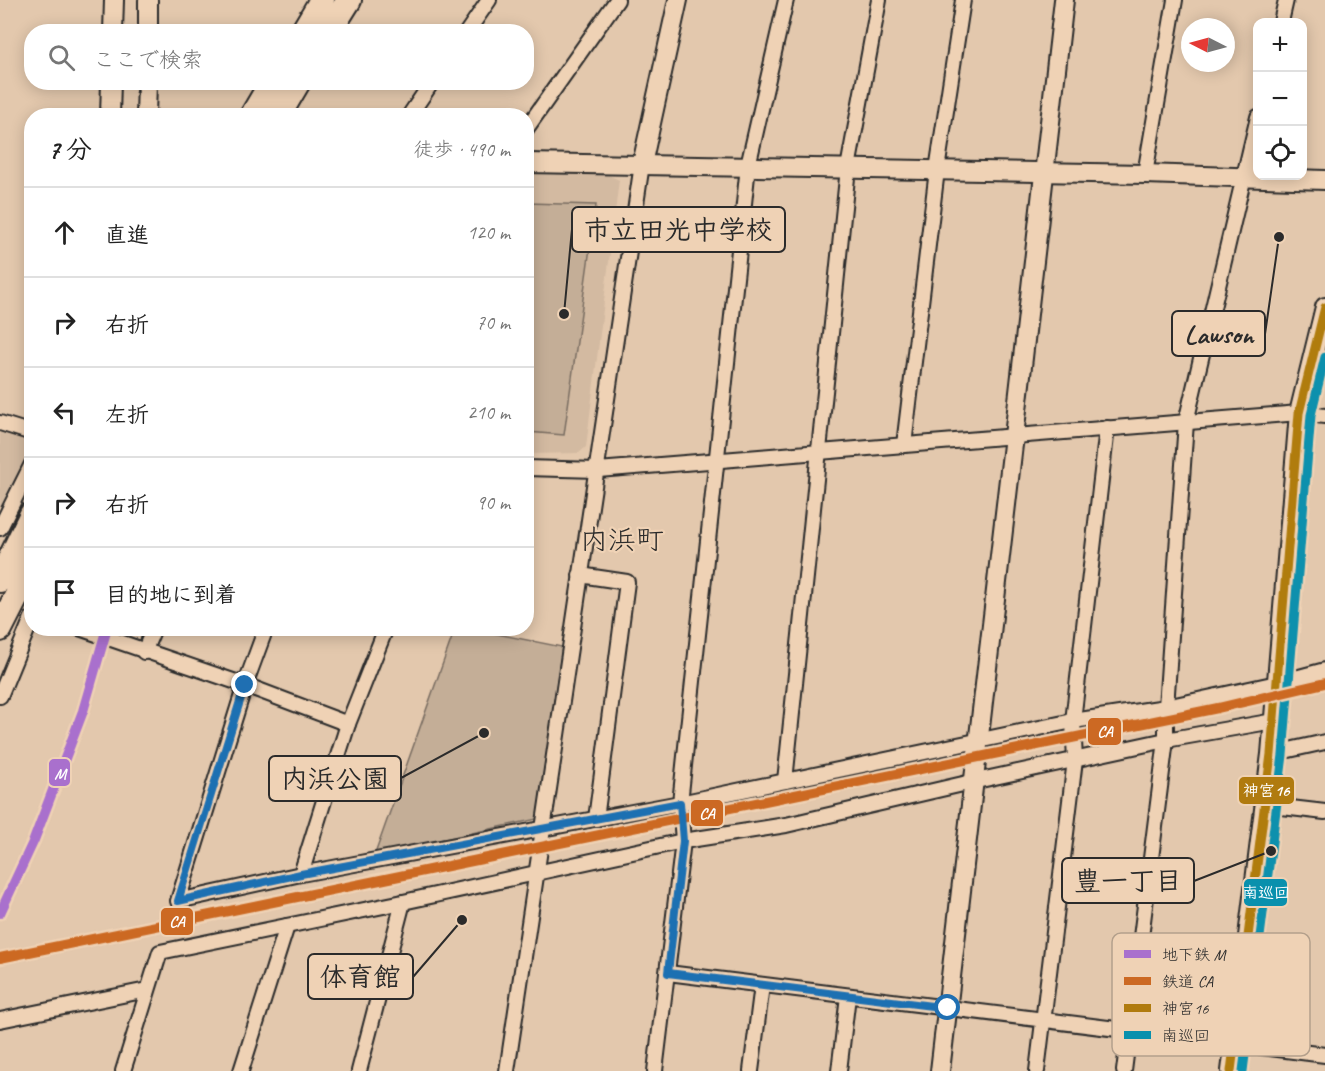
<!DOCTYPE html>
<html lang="ja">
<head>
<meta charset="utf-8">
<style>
	body { margin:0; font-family:Caveat,"Klee One",sans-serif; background:#f2f2f2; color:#222 }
	.controls { position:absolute; right:18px; top:18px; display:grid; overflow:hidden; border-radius:12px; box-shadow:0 3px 15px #0003 }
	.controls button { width:54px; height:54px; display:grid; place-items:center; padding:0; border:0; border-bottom:2px solid #e0e0e0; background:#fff; color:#222; font:30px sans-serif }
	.compass { position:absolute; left:1181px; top:18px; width:54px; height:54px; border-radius:50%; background:#fff; box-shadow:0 3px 15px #0003; rotate:276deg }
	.stop { position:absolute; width:18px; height:18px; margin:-14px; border:4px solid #1f6fb2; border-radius:50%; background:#fff }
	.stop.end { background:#1f6fb2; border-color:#fff; box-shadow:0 2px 6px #0008 }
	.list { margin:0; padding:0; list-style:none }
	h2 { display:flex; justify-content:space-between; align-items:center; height:78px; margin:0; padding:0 24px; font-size:26px }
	h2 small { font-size:20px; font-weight:400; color:#767676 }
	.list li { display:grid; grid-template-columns:39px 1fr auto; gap:18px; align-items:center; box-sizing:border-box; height:90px; padding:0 24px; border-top:2px solid #e0e0e0 }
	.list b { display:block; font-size:22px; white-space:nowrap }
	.list em { font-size:20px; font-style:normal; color:#767676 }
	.icon { flex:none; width:33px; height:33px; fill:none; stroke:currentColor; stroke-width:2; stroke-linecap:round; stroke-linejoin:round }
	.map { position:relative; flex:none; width:1325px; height:1071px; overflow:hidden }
	.search { position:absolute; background:#fff; box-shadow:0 3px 15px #0003; left:24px; top:24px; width:510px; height:66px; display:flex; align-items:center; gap:15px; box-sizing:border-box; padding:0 21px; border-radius:24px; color:#767676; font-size:22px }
	.panel { position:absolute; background:#fff; box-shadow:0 3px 15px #0003; left:24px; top:108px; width:510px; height:528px; border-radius:24px }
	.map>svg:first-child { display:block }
</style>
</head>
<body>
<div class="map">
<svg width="1325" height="1071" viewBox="0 0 1325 1071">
	<rect width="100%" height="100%" fill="#e3c8ad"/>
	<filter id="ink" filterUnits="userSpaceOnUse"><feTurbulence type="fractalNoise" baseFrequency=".0167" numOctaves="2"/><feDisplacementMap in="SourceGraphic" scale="12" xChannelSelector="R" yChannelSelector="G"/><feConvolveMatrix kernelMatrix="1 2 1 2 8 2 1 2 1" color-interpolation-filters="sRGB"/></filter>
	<g filter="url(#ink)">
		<g fill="#d3baa1">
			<polygon points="526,173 604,173 619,180 586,447 579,453 527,454"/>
			<polygon points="0,429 21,435 31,450 0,512"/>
		</g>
		<g fill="#c4ae97" stroke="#786c61" stroke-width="1.5">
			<polygon points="527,203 596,205 564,435 527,432"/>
			<polygon points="455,629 473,629 562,647 537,819 375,854"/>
		</g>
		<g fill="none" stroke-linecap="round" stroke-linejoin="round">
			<g stroke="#2b2b2b" stroke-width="18">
				<g id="street">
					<polyline points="1281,22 1286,0"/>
					<polyline points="467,32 489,0"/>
					<polyline points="409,116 432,82"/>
					<polyline points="526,129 617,0"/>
					<polyline points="1145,174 1175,0"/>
					<polyline points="0,423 32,433"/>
					<polyline points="904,445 937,170 963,0"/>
					<polyline points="526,468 598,470 1299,413 1325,416"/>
					<polyline points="0,528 32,464"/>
					<polyline points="580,575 627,582 596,819"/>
					<polyline points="79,628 245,685 348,724"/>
					<polyline points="266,628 245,685 178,901 301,874 680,803 1073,721 1166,707 1277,683 1325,670"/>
					<polyline points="144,652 154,628"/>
					<polyline points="0,696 32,618"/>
					<polyline points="1271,754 1325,742"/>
					<polyline points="785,781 848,168 879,0"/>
					<polyline points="1265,805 1325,812"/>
					<polyline points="301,874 348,724 386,628"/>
					<polyline points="668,973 1325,1055"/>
					<polyline points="0,1020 147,990"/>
					<polyline points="123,1071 160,952 403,902 683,841 786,825 976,781 1166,740 1274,721"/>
					<polyline points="241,1071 287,926"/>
					<polyline points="359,1071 403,902"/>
					<polyline points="507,1071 642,164"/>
					<polyline points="655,1071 683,841 680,803 748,166 786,0"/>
					<polyline points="751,1071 762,985"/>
					<polyline points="839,1071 848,996"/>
					<polyline points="1037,1071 1075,760 1073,721 1107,428"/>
					<polyline points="1124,1071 1166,740 1166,707 1186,422 1258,117"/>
				</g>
			</g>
			<g stroke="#2b2b2b" stroke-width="22">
				<g id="secondary">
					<polyline points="113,32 114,0"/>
					<polyline points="148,32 148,0"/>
					<polyline points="110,116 111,82"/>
					<polyline points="146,116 147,82"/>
					<polyline points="526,163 1145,174 1325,180"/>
					<polyline points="642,164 678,0"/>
					<path d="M940,1071C984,714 1022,357 1064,0"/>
					<polyline points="1231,1071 1271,754 1299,413 1325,307"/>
				</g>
			</g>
			<g stroke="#2b2b2b" stroke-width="28">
				<g id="highway">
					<polyline points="303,32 322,0"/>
					<polyline points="329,32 349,0"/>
					<polyline points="252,116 272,82"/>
					<polyline points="278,116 298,82"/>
					<polyline points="0,580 32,514"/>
					<polyline points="0,629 32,566"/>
				</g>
			</g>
			<use href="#street" stroke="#efd2b5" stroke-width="14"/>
			<use href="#secondary" stroke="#efd2b5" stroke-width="18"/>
			<use href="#highway" stroke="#efd2b5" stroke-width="24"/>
			<g stroke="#efd2b5" stroke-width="14">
				<polyline id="bus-1" points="1231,1071 1271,754 1299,413 1325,307"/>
			</g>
			<g stroke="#efd2b5" stroke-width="14">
				<polyline id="bus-2" points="1243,1071 1283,755 1311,415 1325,357"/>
			</g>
			<use href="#bus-1" stroke="#b07b0f" stroke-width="9"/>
			<use href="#bus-2" stroke="#0990ad" stroke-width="9"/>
			<g stroke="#efd2b5" stroke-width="15">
				<polyline id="rail-1" points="0,958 1218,708 1325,683"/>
			</g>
			<use href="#rail-1" stroke="#cc6923" stroke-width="10"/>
			<g stroke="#efd2b5" stroke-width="15">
				<polyline id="metro-1" points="0,913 34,840 83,711 107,628"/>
			</g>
			<use href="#metro-1" stroke="#a970cd" stroke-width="10"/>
		</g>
	</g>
	<g fill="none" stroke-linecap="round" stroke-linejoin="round" filter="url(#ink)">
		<polyline stroke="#1f6fb2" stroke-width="8" points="245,685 178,901 301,874 680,803 683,841 668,973 948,1008"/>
	</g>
	<g text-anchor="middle" stroke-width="4.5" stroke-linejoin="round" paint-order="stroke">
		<g font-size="28" fill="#2b2b2b" stroke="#efd2b5">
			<text x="622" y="549">内浜町</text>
		</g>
	</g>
	<rect x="1112" y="933" width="198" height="123" rx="9" fill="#efd2b5" stroke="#b4a08c" stroke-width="1.5"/>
	<rect x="1124" y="950" width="27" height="8" fill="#a970cd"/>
	<rect x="1124" y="977" width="27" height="8" fill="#cc6923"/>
	<rect x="1124" y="1004" width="27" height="8" fill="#b07b0f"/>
	<rect x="1124" y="1031" width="27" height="8" fill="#0990ad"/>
	<g font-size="16" fill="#2b2b2b">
		<text x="1162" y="960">地下鉄 M</text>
		<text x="1162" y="987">鉄道 CA</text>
		<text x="1162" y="1014">神宮16</text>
		<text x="1162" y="1041">南巡回</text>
	</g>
	<path fill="none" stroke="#2b2b2b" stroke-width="2" d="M564 314L572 229M1279 237L1265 334M484 733L401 778M1271 851L1194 881M462 920L413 977"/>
	<g fill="#2b2b2b" stroke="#efd2b5" stroke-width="2">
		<circle cx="564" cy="314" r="6"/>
		<circle cx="1279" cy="237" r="6"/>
		<circle cx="484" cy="733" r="6"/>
		<circle cx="1271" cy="851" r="6"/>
		<circle cx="462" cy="920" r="6"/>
	</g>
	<g fill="#efd2b5" stroke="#2b2b2b" stroke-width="2">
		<rect x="572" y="207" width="213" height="45" rx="6"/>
		<rect x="1172" y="311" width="93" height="45" rx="6"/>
		<rect x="269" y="756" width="132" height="45" rx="6"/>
		<rect x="1062" y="858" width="132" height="45" rx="6"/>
		<rect x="308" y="954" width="105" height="45" rx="6"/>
	</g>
	<g font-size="27" text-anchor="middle" font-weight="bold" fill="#2b2b2b">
		<text x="678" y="239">市立田光中学校</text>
		<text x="1219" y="343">Lawson</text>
		<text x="335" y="788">内浜公園</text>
		<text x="1128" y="890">豊一丁目</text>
		<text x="360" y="986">体育館</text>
	</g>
	<g stroke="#efd2b5" stroke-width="2">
		<rect x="1087" y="717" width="35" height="29" rx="6" fill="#cc6923"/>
		<rect x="48" y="758" width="23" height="29" rx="6" fill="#a970cd"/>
		<rect x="1238" y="776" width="57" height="29" rx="6" fill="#b07b0f"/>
		<rect x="690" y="799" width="34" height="28" rx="6" fill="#cc6923"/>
		<rect x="1243" y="878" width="45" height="29" rx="6" fill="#0990ad"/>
		<rect x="160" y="907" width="34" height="29" rx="6" fill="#cc6923"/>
	</g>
	<g font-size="16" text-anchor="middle" font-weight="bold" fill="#fff">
		<text x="1105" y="737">CA</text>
		<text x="60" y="779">M</text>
		<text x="1266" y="796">神宮16</text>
		<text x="707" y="819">CA</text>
		<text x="1266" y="898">南巡回</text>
		<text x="177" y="927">CA</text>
	</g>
</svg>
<div class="controls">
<button>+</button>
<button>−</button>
<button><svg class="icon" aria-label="locate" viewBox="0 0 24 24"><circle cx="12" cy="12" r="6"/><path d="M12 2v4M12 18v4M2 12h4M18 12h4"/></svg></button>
</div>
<svg class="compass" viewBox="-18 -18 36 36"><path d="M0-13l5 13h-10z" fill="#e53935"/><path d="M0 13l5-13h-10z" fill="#767676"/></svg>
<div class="stop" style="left:948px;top:1008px"></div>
<div class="stop end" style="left:245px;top:685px"></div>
<div class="search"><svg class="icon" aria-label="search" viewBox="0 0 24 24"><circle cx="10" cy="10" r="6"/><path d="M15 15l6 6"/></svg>ここで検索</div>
<section class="panel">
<h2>7 分<small>徒歩 · 490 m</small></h2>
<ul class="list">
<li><svg class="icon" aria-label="ahead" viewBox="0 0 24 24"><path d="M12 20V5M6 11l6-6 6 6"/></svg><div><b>直進</b></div><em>120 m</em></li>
<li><svg class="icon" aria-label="right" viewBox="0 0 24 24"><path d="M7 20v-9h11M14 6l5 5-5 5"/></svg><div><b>右折</b></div><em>70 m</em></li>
<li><svg class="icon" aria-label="left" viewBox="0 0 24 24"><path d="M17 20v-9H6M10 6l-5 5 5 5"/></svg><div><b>左折</b></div><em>210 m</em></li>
<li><svg class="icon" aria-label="right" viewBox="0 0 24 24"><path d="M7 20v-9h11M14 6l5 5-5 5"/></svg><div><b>右折</b></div><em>90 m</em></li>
<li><svg class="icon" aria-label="arrive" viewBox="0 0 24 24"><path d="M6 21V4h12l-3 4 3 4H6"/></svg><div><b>目的地に到着</b></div></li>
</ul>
</section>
</div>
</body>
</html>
